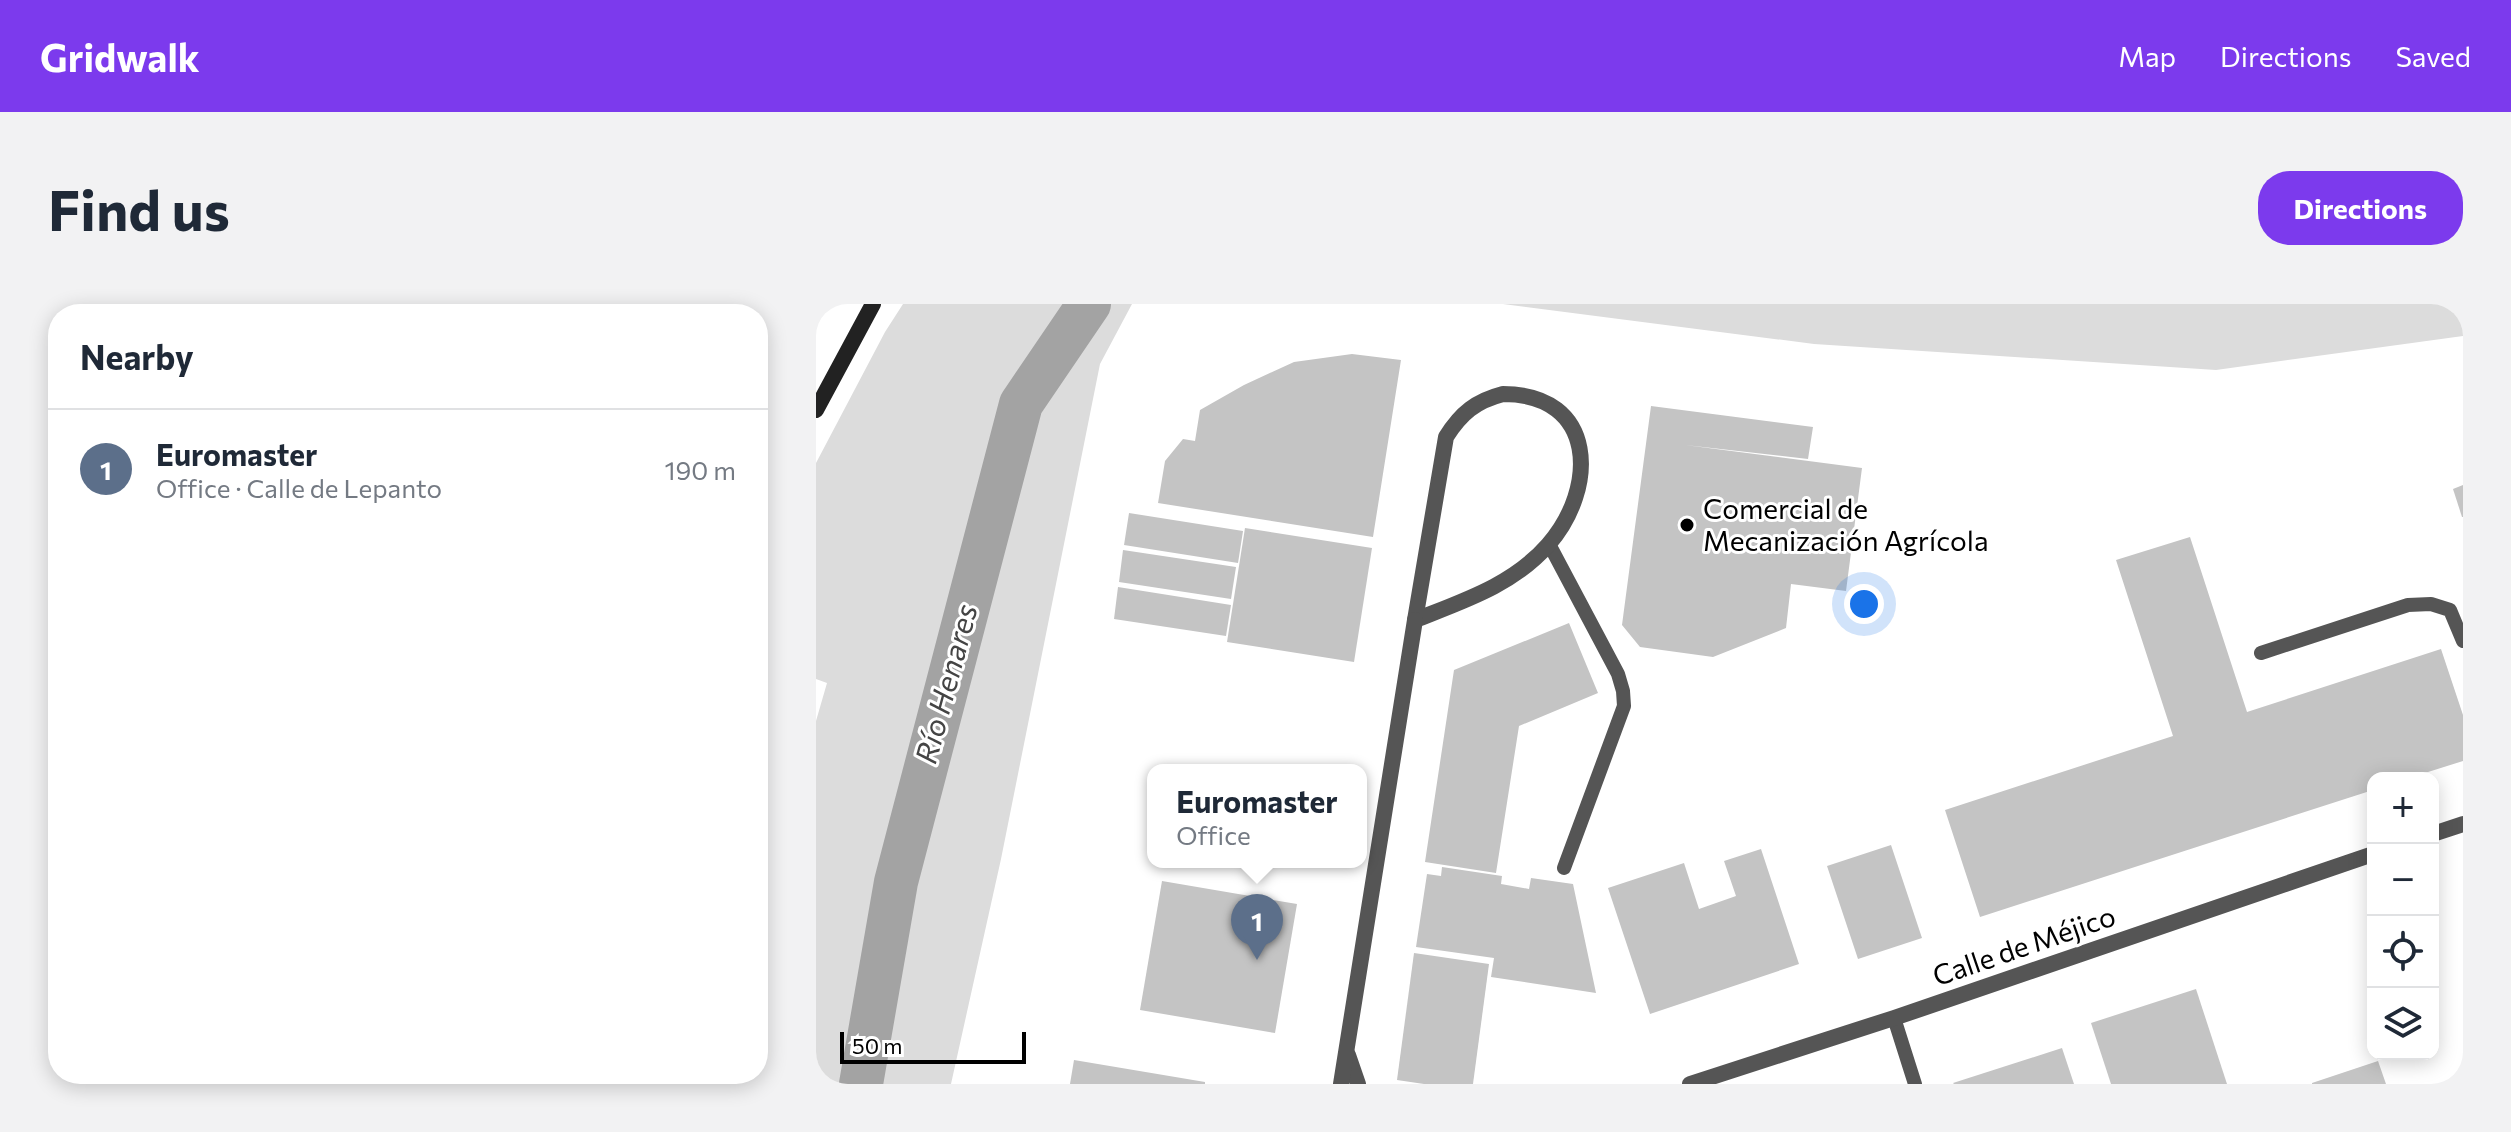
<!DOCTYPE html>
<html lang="en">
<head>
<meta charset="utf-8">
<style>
	body { margin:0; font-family:Commissioner,sans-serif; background:#f2f2f3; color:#1f2937 }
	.controls { position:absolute; right:24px; bottom:24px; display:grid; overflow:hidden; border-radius:16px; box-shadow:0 4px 20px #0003 }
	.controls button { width:72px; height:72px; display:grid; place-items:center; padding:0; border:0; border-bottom:2px solid #e0e1e3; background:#fff; color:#1f2937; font:40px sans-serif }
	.scale { position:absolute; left:24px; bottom:20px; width:186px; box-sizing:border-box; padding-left:8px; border:4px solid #000; border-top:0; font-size:22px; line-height:28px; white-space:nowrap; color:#000; -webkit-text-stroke:6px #fff; paint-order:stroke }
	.you { position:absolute; left:1048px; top:300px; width:28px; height:28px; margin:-20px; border:6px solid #fff; border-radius:50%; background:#1a73e8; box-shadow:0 0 0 12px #1a73e833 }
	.badge { display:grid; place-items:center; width:52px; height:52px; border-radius:50%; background:#7c3aed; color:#fff; font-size:26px; font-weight:700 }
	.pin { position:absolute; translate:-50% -66px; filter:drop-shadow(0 2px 4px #0008) }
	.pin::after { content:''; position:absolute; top:42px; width:28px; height:24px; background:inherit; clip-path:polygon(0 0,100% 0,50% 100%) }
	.popup { position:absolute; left:331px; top:460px; width:220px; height:104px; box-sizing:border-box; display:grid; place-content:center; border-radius:16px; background:#fff; filter:drop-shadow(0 2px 6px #0005); font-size:26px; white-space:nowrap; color:#747a83 }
	.popup b { font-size:30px; color:#1f2937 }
	.popup::after { content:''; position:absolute; left:50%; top:100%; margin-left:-16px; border:16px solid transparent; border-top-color:#fff }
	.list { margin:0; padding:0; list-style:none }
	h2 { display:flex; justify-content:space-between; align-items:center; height:104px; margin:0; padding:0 32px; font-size:34px }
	h2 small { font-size:26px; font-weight:400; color:#747a83 }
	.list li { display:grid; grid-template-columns:52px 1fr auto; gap:24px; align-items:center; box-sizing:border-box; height:120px; padding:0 32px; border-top:2px solid #e0e1e3 }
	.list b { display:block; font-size:30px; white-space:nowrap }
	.list p { margin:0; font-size:26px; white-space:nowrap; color:#747a83 }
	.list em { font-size:26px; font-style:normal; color:#747a83 }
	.icon { flex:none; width:44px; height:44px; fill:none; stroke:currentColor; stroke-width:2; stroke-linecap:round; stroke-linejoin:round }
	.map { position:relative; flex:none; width:1647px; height:780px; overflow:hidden; border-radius:32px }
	header { display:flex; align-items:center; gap:48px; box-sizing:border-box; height:112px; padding:0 40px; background:#7c3aed; color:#fff }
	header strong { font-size:38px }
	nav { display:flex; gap:44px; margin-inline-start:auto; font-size:28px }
	.intro { display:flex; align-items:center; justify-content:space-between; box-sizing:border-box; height:192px; padding:0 48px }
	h1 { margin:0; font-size:56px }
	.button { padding:20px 36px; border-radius:32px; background:#7c3aed; color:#fff; font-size:28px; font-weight:700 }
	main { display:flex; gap:48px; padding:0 48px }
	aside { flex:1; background:#fff; border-radius:32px; box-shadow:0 4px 20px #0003 }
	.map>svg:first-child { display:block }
</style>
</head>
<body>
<header>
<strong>Gridwalk</strong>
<nav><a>Map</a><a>Directions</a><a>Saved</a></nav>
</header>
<div class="intro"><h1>Find us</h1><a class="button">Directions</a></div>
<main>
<aside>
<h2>Nearby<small></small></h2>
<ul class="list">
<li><span class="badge" style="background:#5c6f8a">1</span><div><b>Euromaster</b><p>Office · Calle de Lepanto</p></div><em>190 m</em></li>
</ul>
</aside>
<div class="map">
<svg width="1647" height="780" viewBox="0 0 1647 780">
	<rect width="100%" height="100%" fill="#fff"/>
	<g fill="#dcdcdc">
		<polygon points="87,0 316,0 284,60 185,555 135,780 0,780 0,417 11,379 0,375 0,159 69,28"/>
		<polygon points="687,0 1647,0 1647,32 1400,66 998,40"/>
	</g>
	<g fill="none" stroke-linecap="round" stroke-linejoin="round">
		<polyline stroke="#a3a3a3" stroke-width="44" points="45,780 80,578 205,100 273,0"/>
	</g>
	<g fill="#c4c4c4">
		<polygon points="536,50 585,56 557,233 342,199 349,157 367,135 379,137 384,106 428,81 478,58"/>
		<polygon points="835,102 997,123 992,155 869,141 1046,164 1030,287 975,280 970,324 897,353 824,343 806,321"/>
		<polygon points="1647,181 1647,213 1646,213 1637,185"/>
		<polygon points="313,209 427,227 422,259 308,241"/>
		<polygon points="429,224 556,244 538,358 411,338"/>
		<polygon points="1374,233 1431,408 1625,345 1647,411 1647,457 1593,474 1557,474 1557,486 1164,613 1129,506 1357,432 1300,256"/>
		<polygon points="307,246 420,263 415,295 303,278"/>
		<polygon points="302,283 415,301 410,332 298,315"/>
		<polygon points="753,319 782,389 703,422 680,569 609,558 638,366"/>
		<polygon points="1075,541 1106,634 1042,655 1011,562"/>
		<polygon points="945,545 983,660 834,710 792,584 868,559 883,605 920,592 908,557"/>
		<polygon points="626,563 686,572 685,580 713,585 715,574 757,580 780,689 675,673 678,654 600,643 611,570 625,572"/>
		<polygon points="346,577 481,600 459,729 324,706"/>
		<polygon points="598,649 673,660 657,780 608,780 581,776"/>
		<polygon points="1380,685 1411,780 1295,780 1275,719"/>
		<polygon points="1246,744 1258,780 1138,780 1137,779"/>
		<polygon points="258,756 389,778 389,780 254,780"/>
		<polygon points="1562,757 1570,780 1496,780 1496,779"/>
	</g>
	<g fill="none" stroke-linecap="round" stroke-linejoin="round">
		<g stroke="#555" stroke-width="14">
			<polyline points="733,240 802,370 807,387 808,402 748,564"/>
			<polyline points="1445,349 1592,301 1615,300 1634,306 1647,337"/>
			<polyline points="1078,714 1099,780"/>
		</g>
		<g stroke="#555" stroke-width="16">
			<path d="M687,90C781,90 782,184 732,241C697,281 647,297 599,316L630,133C645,109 660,97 687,90Z"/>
			<polyline points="1617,530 1647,520"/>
			<polyline points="532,751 542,780"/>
			<polyline points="525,780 599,316"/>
			<polyline points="874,780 1078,714 1557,550"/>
		</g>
		<polyline stroke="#222" stroke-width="16" points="0,106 57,0"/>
	</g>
	<circle fill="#000" stroke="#fff" stroke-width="3" cx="871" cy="221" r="8"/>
	<g text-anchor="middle" stroke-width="6" stroke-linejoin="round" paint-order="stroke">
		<g font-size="28" fill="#000" stroke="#fff" text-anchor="start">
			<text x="887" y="215">Comercial de<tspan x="887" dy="32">Mecanización Agrícola</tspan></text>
		</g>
		<g font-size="28" fill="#000" stroke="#fff">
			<text transform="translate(1208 642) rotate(-19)" y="10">Calle de Méjico</text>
		</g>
		<g font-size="30" font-style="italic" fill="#444" stroke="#fff">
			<text transform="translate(131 380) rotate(-75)" y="10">Río Henares</text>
		</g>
	</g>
</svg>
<div class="controls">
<button>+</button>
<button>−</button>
<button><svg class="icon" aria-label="locate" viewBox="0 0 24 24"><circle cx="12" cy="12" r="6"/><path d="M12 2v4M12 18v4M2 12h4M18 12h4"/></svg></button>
<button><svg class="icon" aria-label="layers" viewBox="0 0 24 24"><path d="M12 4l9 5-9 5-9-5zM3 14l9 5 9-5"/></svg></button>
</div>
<div class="scale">50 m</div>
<div class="you"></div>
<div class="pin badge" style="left:441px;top:656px;background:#5c6f8a">1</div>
<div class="popup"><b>Euromaster</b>Office</div>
</div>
</main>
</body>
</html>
